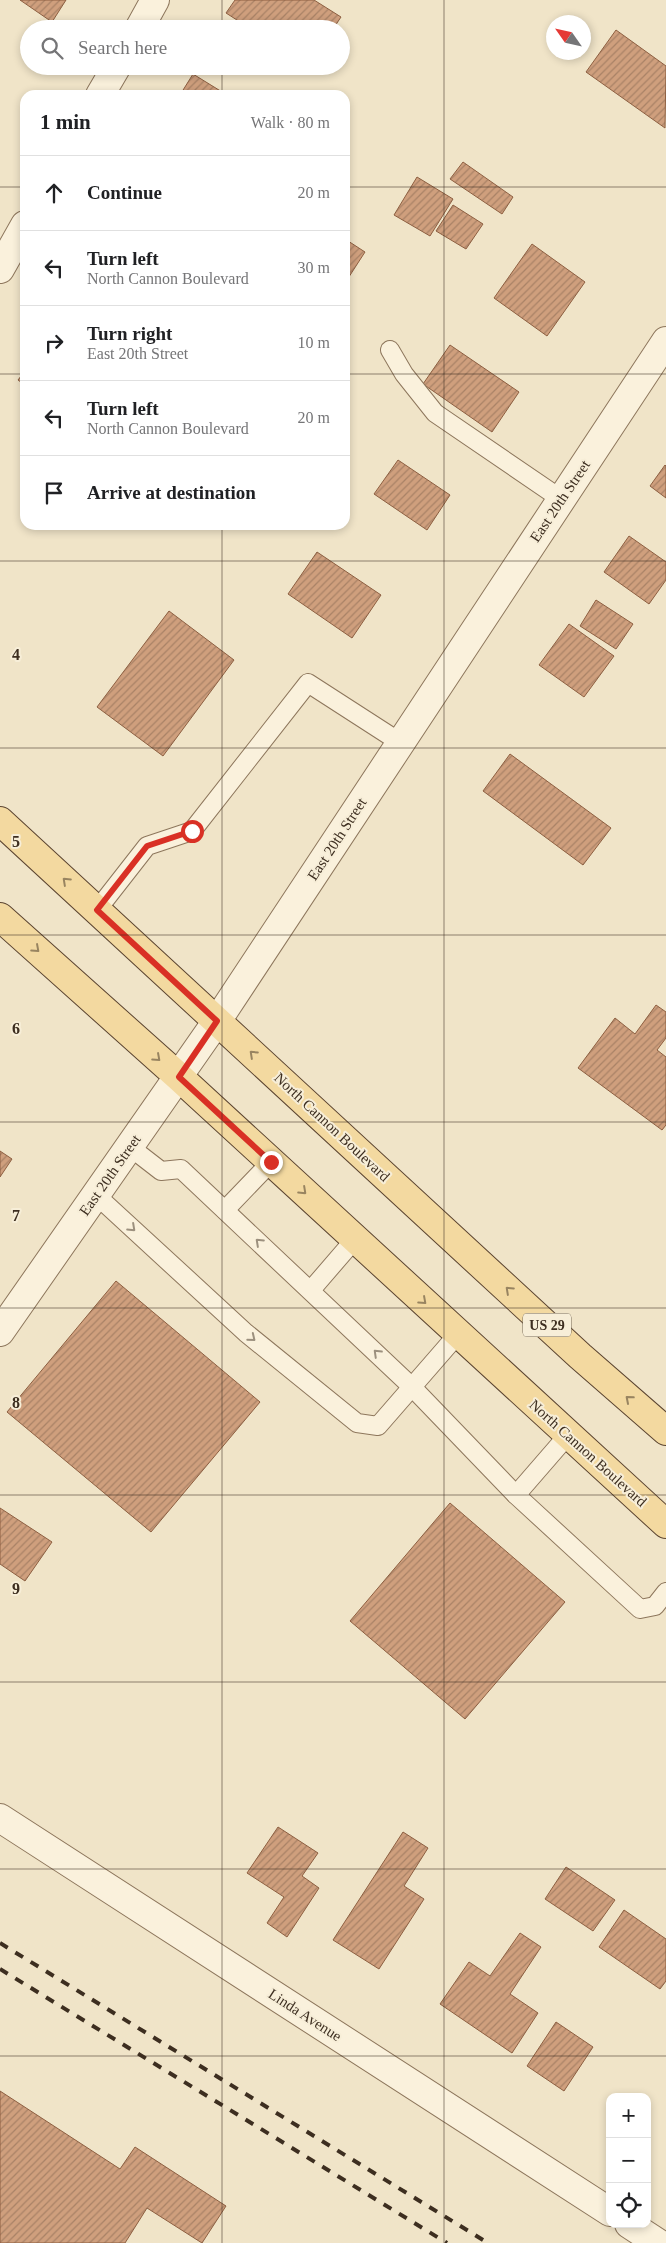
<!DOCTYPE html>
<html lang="en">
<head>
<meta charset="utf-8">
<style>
	body { margin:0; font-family:"Times New Roman",serif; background:#f2f2f2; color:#202124 }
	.controls { position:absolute; right:15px; bottom:15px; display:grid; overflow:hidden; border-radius:10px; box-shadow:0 2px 8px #0003 }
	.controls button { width:45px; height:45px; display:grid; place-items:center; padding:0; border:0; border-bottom:1px solid #e0e0e0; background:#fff; color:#202124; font:25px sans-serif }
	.compass { position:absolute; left:546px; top:15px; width:45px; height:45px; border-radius:50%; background:#fff; box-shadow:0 2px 8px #0003; rotate:304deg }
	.stop { position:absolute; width:15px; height:15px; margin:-11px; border:4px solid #d93025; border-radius:50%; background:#fff }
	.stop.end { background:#d93025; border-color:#fff; box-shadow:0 1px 5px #0008 }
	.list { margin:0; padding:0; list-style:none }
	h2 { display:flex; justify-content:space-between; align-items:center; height:65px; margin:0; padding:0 20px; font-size:21px }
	h2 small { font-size:16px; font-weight:400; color:#757577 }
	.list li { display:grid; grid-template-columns:32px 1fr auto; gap:15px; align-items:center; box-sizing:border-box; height:75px; padding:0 20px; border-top:1px solid #e0e0e0 }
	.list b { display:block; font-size:19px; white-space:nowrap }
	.list p { margin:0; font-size:16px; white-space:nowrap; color:#757577 }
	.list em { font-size:16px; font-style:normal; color:#757577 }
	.icon { flex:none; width:28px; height:28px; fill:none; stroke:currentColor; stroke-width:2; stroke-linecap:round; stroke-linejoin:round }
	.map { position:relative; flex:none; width:666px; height:2243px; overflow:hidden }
	.search { position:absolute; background:#fff; box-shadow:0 2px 8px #0003; left:20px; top:20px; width:330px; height:55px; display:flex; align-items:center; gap:12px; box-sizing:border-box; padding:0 18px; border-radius:28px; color:#757577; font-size:19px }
	.panel { position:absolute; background:#fff; box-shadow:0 2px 8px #0003; left:20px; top:90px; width:330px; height:440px; border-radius:15px }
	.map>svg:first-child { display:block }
</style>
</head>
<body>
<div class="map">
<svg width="666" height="2243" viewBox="0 0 666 2243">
	<defs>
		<pattern id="building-hatch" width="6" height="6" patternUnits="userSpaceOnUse" patternTransform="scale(1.25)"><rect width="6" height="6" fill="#cf9f7d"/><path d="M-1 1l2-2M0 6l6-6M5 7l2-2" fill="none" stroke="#a98266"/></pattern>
	</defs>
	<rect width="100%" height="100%" fill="#f0e4c8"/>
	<g fill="url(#building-hatch)" stroke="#8d5f41">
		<polygon points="20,0 66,0 52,22"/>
		<polygon points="235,0 314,0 341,17 333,29 251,29 226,13"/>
		<polygon points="616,30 666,66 665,128 586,72"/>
		<polygon points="193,74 227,95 180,95"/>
		<polygon points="463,162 513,197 502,214 450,179"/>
		<polygon points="417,177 453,199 430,236 394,215"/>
		<polygon points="453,205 483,224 466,249 436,231"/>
		<polygon points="345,239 365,252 345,283"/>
		<polygon points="532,244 585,282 547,336 494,298"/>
		<polygon points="450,345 519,392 492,432 423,384"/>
		<polygon points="25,371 25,385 18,380"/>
		<polygon points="398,460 450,495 427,530 374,494"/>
		<polygon points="665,465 666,466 666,498 650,486"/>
		<polygon points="629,536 666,562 666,580 649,604 604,572"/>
		<polygon points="317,552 381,595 352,638 288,594"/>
		<polygon points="596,600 633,624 616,649 580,626"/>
		<polygon points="169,611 234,660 163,756 97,707"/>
		<polygon points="569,624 614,656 584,697 539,665"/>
		<polygon points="510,754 611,828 583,865 483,791"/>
		<polygon points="656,1005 666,1012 666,1038 657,1050 666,1057 666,1125 662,1130 578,1068 615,1018 635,1034"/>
		<polygon points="0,1151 12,1159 0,1177"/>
		<polygon points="116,1281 260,1402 151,1532 7,1412"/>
		<polygon points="450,1503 565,1602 465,1719 350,1621"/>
		<polygon points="0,1508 52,1542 25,1581 0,1564"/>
		<polygon points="278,1827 318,1853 302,1876 319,1888 287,1937 267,1923 284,1897 247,1873"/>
		<polygon points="403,1832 428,1848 404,1886 424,1899 379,1969 333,1940"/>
		<polygon points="566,1867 615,1900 593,1931 545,1899"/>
		<polygon points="624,1910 666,1939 666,1981 660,1989 599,1947"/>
		<polygon points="520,1933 541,1947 510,1994 538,2013 512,2053 440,2004 469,1962 490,1976"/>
		<polygon points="556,2022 593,2047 564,2091 527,2066"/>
		<polygon points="0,2091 120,2169 135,2147 226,2206 202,2243 147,2208 125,2243 0,2243"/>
	</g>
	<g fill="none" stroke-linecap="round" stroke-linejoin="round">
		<g stroke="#8d765c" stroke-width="20">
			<g id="service">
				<polyline points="390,350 404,374 435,413 561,499"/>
				<polyline points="97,910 147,846 192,831 308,683 401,743"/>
				<polyline points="130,1147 161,1171 181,1169 412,1387 516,1495 640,1609 655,1606 666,1592"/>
				<polyline points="96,1195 246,1333 357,1423 378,1426 458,1334"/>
				<polyline points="225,1210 271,1162"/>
				<polyline points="311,1290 355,1239"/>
				<polyline points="516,1495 568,1435"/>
			</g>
		</g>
		<g stroke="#8d765c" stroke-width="30">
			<g id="minor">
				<polyline points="139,29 155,0"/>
				<polyline points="100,95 117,66"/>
				<polyline points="0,269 25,225"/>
				<polyline points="0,1332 217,1021 666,341"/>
				<polyline points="0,1818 610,2212"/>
				<polyline points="629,2224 658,2243"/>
			</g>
		</g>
		<g stroke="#5b4430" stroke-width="30">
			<g id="primary">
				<polyline points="0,821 580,1356 666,1431"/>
				<polyline points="0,917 179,1077 666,1524"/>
			</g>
		</g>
		<use href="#service" stroke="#faf1dc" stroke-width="18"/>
		<use href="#minor" stroke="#faf1dc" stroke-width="28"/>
		<use href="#primary" stroke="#f3d9a0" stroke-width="28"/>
		<g stroke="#3d2e20" stroke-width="4" stroke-dasharray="9 9" stroke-linecap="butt">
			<polyline points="0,1943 488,2243"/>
			<polyline points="0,1969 447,2243"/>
		</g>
	</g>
	<defs><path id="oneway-chevron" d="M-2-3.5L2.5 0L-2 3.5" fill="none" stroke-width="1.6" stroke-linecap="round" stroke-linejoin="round" transform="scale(1.25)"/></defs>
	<g stroke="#988460">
		<use href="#oneway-chevron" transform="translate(66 881) rotate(-137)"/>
		<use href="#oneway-chevron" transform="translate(36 949) rotate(42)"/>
		<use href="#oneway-chevron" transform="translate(253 1054) rotate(-137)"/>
		<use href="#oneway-chevron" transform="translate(157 1058) rotate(42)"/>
		<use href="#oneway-chevron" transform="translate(303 1191) rotate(43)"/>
		<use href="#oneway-chevron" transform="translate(509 1290) rotate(-137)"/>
		<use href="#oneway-chevron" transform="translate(423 1301) rotate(42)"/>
		<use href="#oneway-chevron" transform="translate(629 1399) rotate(-139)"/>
	</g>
	<g stroke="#9c907e">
		<use href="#oneway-chevron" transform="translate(132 1228) rotate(43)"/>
		<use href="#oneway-chevron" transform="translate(259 1242) rotate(-137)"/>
		<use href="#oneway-chevron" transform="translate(252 1338) rotate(39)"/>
		<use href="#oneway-chevron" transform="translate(377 1353) rotate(-136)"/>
	</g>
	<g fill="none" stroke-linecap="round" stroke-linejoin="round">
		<polyline stroke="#d93025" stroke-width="6" points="192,831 147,846 97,910 217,1021 179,1077 271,1162"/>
	</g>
	<path fill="none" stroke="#3d2e20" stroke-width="1" stroke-opacity="0.55" d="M222,0V29M444,0V2243M222,66V95M0,187H25M345,187H666M0,374H25M345,374H666M222,525V2243M0,561H666M0,748H666M0,935H666M0,1122H666M0,1308H666M0,1495H666M0,1682H666M0,1869H666M0,2056H666"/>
	<g text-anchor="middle" stroke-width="4" stroke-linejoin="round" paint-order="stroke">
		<rect fill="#f7eed8" stroke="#756857" stroke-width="1" x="523" y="1313.5" width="48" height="23" rx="4"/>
		<g font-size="14" font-weight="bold" fill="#3d2e20">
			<text x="547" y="1330">US 29</text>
		</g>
		<g font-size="15" fill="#3d2e20" stroke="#f7eed8">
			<text transform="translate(560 501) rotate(-56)" y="5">East 20th Street</text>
			<text transform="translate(337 839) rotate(-57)" y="5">East 20th Street</text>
			<text transform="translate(332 1127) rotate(43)" y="5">North Cannon Boulevard</text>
			<text transform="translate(110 1175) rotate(-55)" y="5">East 20th Street</text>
			<text transform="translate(588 1453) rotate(42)" y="5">North Cannon Boulevard</text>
			<text transform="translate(305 2015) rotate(33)" y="5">Linda Avenue</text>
		</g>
	</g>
	<g font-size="16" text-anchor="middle" font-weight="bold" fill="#3d2e20" stroke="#f7eed8" stroke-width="4" stroke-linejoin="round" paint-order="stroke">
		<text x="16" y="660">4</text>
		<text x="16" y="847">5</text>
		<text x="16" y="1034">6</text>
		<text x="16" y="1221">7</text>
		<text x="16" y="1408">8</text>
		<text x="16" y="1594">9</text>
	</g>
</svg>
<div class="controls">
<button>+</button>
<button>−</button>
<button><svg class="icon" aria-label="locate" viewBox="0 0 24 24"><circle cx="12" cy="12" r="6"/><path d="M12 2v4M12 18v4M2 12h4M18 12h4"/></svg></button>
</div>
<svg class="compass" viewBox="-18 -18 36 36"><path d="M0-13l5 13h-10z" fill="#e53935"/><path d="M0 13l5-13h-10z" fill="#757577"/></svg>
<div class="stop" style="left:192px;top:831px"></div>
<div class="stop end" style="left:271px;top:1162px"></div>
<div class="search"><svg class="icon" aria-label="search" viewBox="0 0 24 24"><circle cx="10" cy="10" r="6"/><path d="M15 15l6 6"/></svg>Search here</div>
<section class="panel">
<h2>1 min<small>Walk · 80 m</small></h2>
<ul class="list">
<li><svg class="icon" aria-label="ahead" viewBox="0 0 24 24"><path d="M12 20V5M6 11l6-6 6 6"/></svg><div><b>Continue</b></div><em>20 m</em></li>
<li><svg class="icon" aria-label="left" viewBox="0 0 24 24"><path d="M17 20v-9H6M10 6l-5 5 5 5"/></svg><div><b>Turn left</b><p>North Cannon Boulevard</p></div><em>30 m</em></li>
<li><svg class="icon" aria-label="right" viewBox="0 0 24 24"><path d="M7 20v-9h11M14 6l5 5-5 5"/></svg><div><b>Turn right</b><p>East 20th Street</p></div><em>10 m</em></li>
<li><svg class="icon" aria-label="left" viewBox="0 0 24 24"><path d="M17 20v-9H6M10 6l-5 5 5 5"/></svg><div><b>Turn left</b><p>North Cannon Boulevard</p></div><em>20 m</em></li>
<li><svg class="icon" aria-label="arrive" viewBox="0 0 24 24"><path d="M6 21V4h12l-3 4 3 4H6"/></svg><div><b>Arrive at destination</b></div></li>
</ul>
</section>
</div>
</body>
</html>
